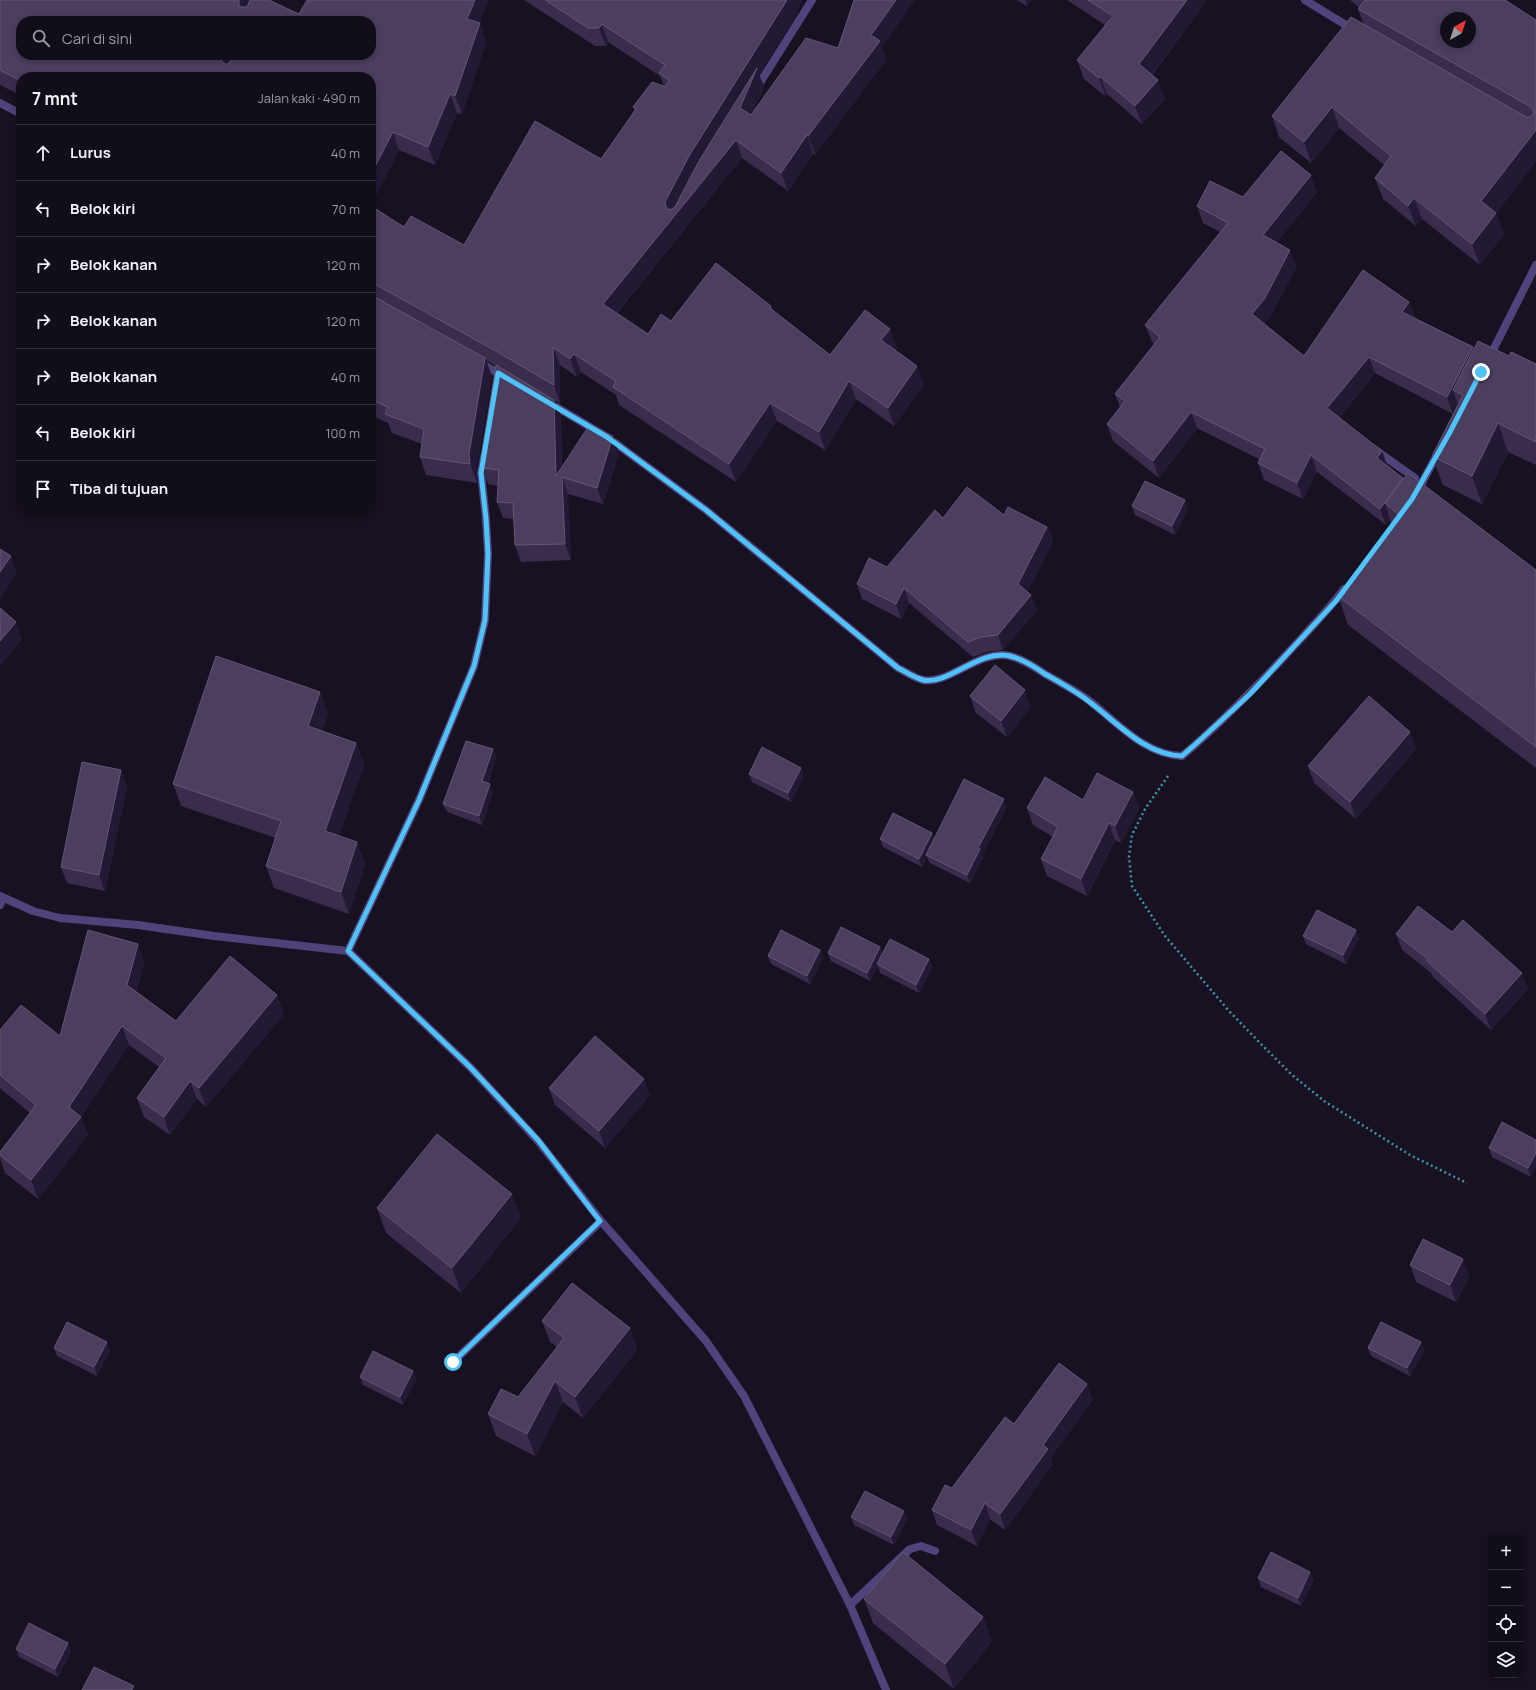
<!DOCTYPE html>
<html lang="id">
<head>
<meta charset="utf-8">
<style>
	body { margin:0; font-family:Manrope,sans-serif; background:#1a1622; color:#f1f3f6 }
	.controls { position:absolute; right:12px; bottom:12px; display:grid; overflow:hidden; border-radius:8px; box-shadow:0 2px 6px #0003 }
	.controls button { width:36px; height:36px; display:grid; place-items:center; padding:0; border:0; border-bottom:1px solid #302d38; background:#110d19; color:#f1f3f6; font:20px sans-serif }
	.compass { position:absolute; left:1440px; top:12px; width:36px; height:36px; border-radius:50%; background:#110d19; box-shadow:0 2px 6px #0003; rotate:39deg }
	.stop { position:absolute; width:12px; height:12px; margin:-9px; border:3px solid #4fc3f7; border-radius:50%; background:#fff }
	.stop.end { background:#4fc3f7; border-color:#fff; box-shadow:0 1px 4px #0008 }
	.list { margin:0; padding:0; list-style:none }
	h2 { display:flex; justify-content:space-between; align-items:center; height:52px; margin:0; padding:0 16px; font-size:17px }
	h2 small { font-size:13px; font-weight:400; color:#9c9ca2 }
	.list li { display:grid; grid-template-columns:26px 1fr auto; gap:12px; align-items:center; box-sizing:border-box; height:56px; padding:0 16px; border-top:1px solid #302d38 }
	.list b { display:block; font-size:15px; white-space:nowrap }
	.list em { font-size:13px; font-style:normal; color:#9c9ca2 }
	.icon { flex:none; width:22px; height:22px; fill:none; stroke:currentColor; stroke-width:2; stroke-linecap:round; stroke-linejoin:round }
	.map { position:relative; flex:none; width:1536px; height:1690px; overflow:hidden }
	.search { position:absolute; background:#110d19; box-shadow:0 2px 6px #0003; left:16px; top:16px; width:360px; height:44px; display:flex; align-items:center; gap:10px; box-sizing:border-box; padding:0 14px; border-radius:16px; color:#9c9ca2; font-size:15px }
	.panel { position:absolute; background:#110d19; box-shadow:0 2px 6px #0003; left:16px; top:72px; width:360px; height:444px; border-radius:16px }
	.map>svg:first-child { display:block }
</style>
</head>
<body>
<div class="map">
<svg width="1536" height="1690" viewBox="0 0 1536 1690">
	<rect width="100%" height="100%" fill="#171121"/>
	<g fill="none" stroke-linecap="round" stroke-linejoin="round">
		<polyline stroke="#3f95a5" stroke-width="2.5" stroke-dasharray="2 3" stroke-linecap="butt" points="1168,776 1145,809 1132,835 1129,857 1132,886 1165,936 1229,1011 1261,1044 1291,1074 1324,1101 1410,1155 1467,1183"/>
		<polyline stroke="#50427a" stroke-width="8" points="850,1605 910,1549 921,1546 935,1551"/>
		<g stroke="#50427a" stroke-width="8">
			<polyline points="1305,0 1354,30"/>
			<polyline points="756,89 812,0"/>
			<polyline points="0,103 21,114"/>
			<polyline points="1489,358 1536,265"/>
			<polyline points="480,363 503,376"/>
			<path d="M548,402L607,437L706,510L898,668C906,672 915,678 923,680C949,685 979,649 1010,656C1022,659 1035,667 1045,674C1059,682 1074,690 1087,699C1116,721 1144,755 1182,756C1219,725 1252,691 1285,656C1305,634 1326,613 1344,589"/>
			<polyline points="1374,449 1415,478"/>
			<polyline points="1417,492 1439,451"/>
			<polyline points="0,896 33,911 60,918 138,925 214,936 348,951 419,800 474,666 485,620 488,554 486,519 481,473 484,457"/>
			<polyline points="0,905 3,898"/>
			<polyline points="348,951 470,1067 538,1141 601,1221 706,1341 744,1396 850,1605 886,1690"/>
			<polyline points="453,1362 601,1221"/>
		</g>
	</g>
	<g fill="#3a2c4d" fill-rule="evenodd">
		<path d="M0,0L299,14L489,0L479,23L486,42L462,114L457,113L435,165L399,150L371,205V77H21V103L18,94L0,85ZM21,21H371V55H21Z"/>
		<polygon points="524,0 802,0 794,19 759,74 764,87 753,112 838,48 882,48 886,60 815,155 813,154 788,191 742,158 617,313 648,334 671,321 771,306 773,311 830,355 890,329 897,348 895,350 924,384 894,426 856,399 825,450 777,421 736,482 619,405 616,395 581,372 577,377 560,365 560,403 555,400 561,416 562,467 613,436 619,453 603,504 568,494 571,560 521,562 515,545 514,519 503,518 497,502 498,486 488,484 482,468 496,366 486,360 492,376 476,472 477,483 426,475 420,457 422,444 392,433 388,423 371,415 371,206 404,227 464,245 601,159 635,111 633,107 664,86 660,76 608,42 606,46 595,46"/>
		<polygon points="1017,0 1031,0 1027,6"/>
		<polygon points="1067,0 1207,0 1152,75 1165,99 1142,124 1107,94 1105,96 1084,79 1077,60 1105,25"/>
		<polygon points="1350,0 1505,0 1536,20 1536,161 1496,213 1504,234 1480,265 1422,219 1416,226 1383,199 1375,178 1384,165 1339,128 1311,163 1279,137 1272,116 1364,25 1358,9 1359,7"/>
		<polygon points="1317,192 1277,242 1297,266 1271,315 1264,324 1304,356 1409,302 1415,318 1473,350 1509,356 1536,364 1536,465 1508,452 1482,504 1443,485 1432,456 1453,414 1375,373 1339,418 1382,451 1387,465 1403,478 1536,570 1536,768 1348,625 1338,596 1392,525 1390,520 1386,525 1317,472 1303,499 1264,480 1258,463 1259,459 1197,428 1159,478 1113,441 1107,424 1120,407 1115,394 1154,344 1152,342 1145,325 1220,232 1203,223 1197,206 1243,197"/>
		<polygon points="1132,506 1188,509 1175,535 1135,515"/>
		<polygon points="1004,515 1047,527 1053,541 1027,592 1031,595 1037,610 1003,650 986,652 973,657 909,603 901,619 862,599 857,584 887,567 943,518"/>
		<polygon points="320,692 328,714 322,731 356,743 364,764 339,836 357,842 365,864 349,914 274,888 266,866 276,838 181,806 173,784"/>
		<polygon points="970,696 1031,707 1007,737 976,713"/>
		<polygon points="1410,732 1416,749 1356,819 1314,783 1308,766"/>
		<polygon points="493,749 496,758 488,783 493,792 482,825 447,812 443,804"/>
		<polygon points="801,768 804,776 791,802 752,782 749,774"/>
		<polygon points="127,786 105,891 67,883 61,867"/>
		<polygon points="1133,792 1139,809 1121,843 1115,840 1087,896 1047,876 1041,859 1053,837 1033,825 1027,808"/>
		<polygon points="1007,807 982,855 983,857 970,883 930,863 927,857 922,867 883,847 880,839 932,833 934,839"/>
		<polygon points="1452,932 1528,989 1491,1030 1433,977 1431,973 1402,950 1396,934"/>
		<polygon points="1303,936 1359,938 1346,964 1306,944"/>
		<polygon points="138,944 144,963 136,992 176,1021 284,1014 206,1107 197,1099 170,1135 144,1117 137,1098 159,1067 129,1045 81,1117 88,1135 38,1199 5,1173 0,1158 0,1152 30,1113 0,1088 0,1030 60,1036"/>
		<polygon points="880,947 882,953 929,959 932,967 919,993 880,973 878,966 870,981 831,961 828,953"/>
		<polygon points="820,950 823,958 810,984 771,964 768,956"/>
		<polygon points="549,1088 650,1095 605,1148 555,1105"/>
		<polygon points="1536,1140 1531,1177 1492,1157 1489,1148"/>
		<polygon points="377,1208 521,1218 461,1293 386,1233"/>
		<polygon points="1463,1259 1469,1276 1456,1302 1416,1282 1410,1265"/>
		<polygon points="542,1321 630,1328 637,1350 583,1418 563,1402 535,1456 496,1436 488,1414 518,1397 557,1347 550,1342"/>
		<polygon points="1421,1342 1424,1351 1410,1376 1371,1356 1368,1348"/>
		<polygon points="54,1348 110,1350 97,1376 57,1356"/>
		<polygon points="413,1371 416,1379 403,1405 363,1385 360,1377"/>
		<polygon points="1093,1400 1051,1457 1053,1464 1005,1530 990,1519 977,1546 937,1525 932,1510 952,1488 1014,1424"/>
		<polygon points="904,1511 907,1519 894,1545 854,1525 851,1517"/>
		<polygon points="1258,1578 1314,1580 1301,1606 1261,1587"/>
		<polygon points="864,1599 983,1617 992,1641 954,1689 873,1623"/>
		<polygon points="68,1643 71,1652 58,1677 19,1657 16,1649"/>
	</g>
	<g fill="#241934">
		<polygon points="239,0 254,0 245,19 239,6"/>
		<polygon points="475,0 489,0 474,37 467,19"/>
		<polygon points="787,0 802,0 794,19 759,74 764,87 747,127 696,174 736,140 742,158 609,322 603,304 666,207 665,202 689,156"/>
		<polygon points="896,0 915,0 882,48 886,60 815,155 808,136 871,35"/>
		<polygon points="1025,0 1031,0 1027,6"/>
		<polygon points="1187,0 1207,0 1146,82 1139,64"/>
		<polygon points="480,23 486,42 462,114 455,96"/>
		<polygon points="602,24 608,42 606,46 599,28"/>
		<polygon points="222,55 233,55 228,77 221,60"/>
		<polygon points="1100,76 1107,94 1105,96 1099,78"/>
		<polygon points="1158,80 1165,99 1142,124 1135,106"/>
		<polygon points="450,94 457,113 435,165 428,147"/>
		<polygon points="1332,107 1339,128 1311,163 1304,142"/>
		<polygon points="1536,130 1536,161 1489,222 1481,201"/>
		<polygon points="393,132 399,150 371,205 371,174"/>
		<polygon points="807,135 813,154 788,191 781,173"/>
		<polygon points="1311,175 1317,192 1269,252 1263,235"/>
		<polygon points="1414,198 1422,219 1416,226 1408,206"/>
		<polygon points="1496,213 1504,234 1480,265 1472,244"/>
		<polygon points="1290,250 1297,266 1271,315 1258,331 1252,314"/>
		<polygon points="1409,302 1415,319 1402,312"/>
		<polygon points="890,329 897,348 888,359 881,340"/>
		<polygon points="553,347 560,365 560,403 554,385"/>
		<polygon points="1473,347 1479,364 1453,390 1458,405 1453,414 1447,397"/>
		<polygon points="574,354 581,372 577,377 570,359"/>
		<polygon points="1369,357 1375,373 1333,425 1327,408"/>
		<polygon points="485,358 492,376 476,472 477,483 470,464 469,454"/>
		<polygon points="917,366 924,384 894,426 888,408"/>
		<polygon points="849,381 856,399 825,450 819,432"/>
		<polygon points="554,400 561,416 562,492 556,476"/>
		<polygon points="770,403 777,421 736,482 729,464"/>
		<polygon points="1191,412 1197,428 1159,478 1153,461"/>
		<polygon points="1498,423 1508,452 1482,504 1472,476"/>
		<polygon points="613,436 619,453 603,504 597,488"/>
		<polygon points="1382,451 1388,468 1377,458"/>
		<polygon points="1311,455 1317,472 1303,499 1297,483"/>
		<polygon points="562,477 568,494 571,560 565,544"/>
		<polygon points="1403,478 1409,494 1385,503 1390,520 1386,525 1380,509"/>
		<polygon points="1185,500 1188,509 1175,535 1172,526"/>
		<polygon points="1047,527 1053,541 1024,599 1018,584"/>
		<polygon points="11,556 17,574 0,599 0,572"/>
		<polygon points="904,588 909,603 901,619 896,604"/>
		<polygon points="1031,595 1037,610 1003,650 998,635"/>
		<polygon points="16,622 22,640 0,666 0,641"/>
		<polygon points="1025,690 1031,707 1007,737 1001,721"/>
		<polygon points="320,692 328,714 316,748 308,726"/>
		<polygon points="1410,732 1416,749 1356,819 1350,802"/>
		<polygon points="356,743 364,764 333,853 325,831"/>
		<polygon points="493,749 496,758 485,790 482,781"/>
		<polygon points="801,768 804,776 791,802 788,793"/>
		<polygon points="121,770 127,786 105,891 99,875"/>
		<polygon points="490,784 493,792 482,825 479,816"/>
		<polygon points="1133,792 1139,809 1121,843 1115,826"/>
		<polygon points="1004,799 1007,807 982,855 983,857 970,883 967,875 978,848"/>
		<polygon points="1109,823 1115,840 1087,896 1081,879"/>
		<polygon points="932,833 935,841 926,855 927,857 922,867 919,859"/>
		<polygon points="357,842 365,864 349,914 341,892"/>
		<polygon points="1356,930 1359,938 1346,964 1343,955"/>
		<polygon points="138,944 144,963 133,1004 127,985"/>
		<polygon points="880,947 883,955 877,964 878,966 870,981 867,973"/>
		<polygon points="820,950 823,958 810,984 807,976"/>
		<polygon points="929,959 932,967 919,993 916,985"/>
		<polygon points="1522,973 1528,989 1491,1030 1485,1014"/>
		<polygon points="277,995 284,1014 206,1107 199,1088"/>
		<polygon points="122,1026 129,1045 81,1117 88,1135 38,1199 31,1180 69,1107"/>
		<polygon points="644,1079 650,1095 605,1148 599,1131"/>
		<polygon points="190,1081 197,1099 170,1135 164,1117"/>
		<polygon points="1536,1153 1536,1167 1531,1177 1528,1168"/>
		<polygon points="512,1194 521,1218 461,1293 452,1268"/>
		<polygon points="1463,1259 1469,1276 1456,1302 1450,1285"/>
		<polygon points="630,1328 637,1350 583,1418 575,1397"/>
		<polygon points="107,1342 110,1350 97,1376 94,1367"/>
		<polygon points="1421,1342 1424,1351 1410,1376 1407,1368"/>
		<polygon points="413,1371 416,1379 403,1405 400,1397"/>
		<polygon points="555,1381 563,1402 535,1456 527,1434"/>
		<polygon points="1087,1384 1093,1400 1051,1457 1053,1464 1005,1530 1000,1514 1043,1445"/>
		<polygon points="985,1503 990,1519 977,1546 971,1530"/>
		<polygon points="904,1511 907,1519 894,1545 891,1537"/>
		<polygon points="1310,1572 1314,1580 1301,1606 1298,1598"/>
		<polygon points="983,1617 992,1641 954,1689 945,1664"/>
		<polygon points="68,1643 71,1652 58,1677 55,1669"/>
	</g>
	<g fill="#4c3e5f" stroke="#635678" fill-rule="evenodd">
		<path d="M0,0H239V6L241,7H247L250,0H269L299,14L307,0H475L467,19L480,23L455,96L450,94L428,147L393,132L371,174V77H21V81L0,70ZM21,21H371V55H233L231,60L228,64H225L221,60L222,55H21Z"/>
		<polygon points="545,0 787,0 689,156 665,202 666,207 670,210 675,207 699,161 757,68 740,108 751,115 806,38 838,48 854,0 896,0 871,35 880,41 808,136 807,135 781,173 736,140 603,304 648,334 661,314 671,321 716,263 771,306 770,308 830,355 865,310 890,329 881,340 917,366 888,408 849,381 819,432 770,403 729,464 613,387 616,381 574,354 570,359 553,347 554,385 494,350 371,282 371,206 404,227 411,216 464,245 535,121 601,159 636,109 633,107 652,82 666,87 669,80 659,73 665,65 602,24 599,28 588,28"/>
		<polygon points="1088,0 1187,0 1139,64 1158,80 1135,106 1100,76 1099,78 1077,60 1113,16"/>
		<path d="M1365,0H1505L1536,20V130L1481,201L1496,213L1472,244L1414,198L1408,206L1375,178L1391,156L1332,107L1304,142L1272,116L1351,17L1526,117H1529L1533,115L1534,112L1531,107L1358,9ZM1446,18H1470V42H1446Z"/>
		<polygon points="21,82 21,93 17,91"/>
		<polygon points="1281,151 1311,175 1263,235 1290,250 1265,298 1252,314 1304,356 1363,270 1409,302 1402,312 1473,347 1447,397 1369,357 1327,408 1382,451 1377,458 1403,478 1380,509 1311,455 1297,483 1258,463 1265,449 1191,412 1153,461 1107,424 1125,401 1115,394 1160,337 1145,325 1228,223 1197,206 1210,181 1243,197"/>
		<polygon points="371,295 485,358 469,454 470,464 420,457 424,429 385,414 388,407 371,400"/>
		<polygon points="1478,341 1509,356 1511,352 1536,364 1536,442 1498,423 1472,476 1432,456 1463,395 1453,390"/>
		<polygon points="496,365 554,400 556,476 588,427 613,436 597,488 562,477 565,544 515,545 513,503 497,502 499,470 482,468 481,457"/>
		<polygon points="1408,473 1536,570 1536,679 1535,680 1536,681 1536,747 1338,596 1399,515 1385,503"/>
		<polygon points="1145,481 1185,500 1172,526 1132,506"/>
		<polygon points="967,487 1004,515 1008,507 1047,527 1018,584 1031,595 998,635 981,637 968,642 904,588 896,604 857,584 869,558 887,567 935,510 943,518"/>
		<polygon points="0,549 11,556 0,572"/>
		<polygon points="0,608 16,622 0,641"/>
		<polygon points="216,656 320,692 308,726 356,743 325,831 357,842 341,892 266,866 281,821 173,784"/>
		<polygon points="995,665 1025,690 1001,721 970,696"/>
		<polygon points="1369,696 1410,732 1350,802 1308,766"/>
		<polygon points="466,741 493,749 482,781 490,784 479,816 443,804"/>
		<polygon points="762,747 801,768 788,793 749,774"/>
		<polygon points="82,762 121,770 99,875 61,867"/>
		<polygon points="1097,773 1133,792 1115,826 1109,823 1081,879 1041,859 1058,827 1027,808 1045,777 1083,800"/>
		<polygon points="964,779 1004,799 978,848 980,849 967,875 926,855"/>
		<polygon points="893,813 932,833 919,859 880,839"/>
		<polygon points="1418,906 1452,932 1463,920 1522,973 1485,1014 1427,961 1428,959 1396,934"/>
		<polygon points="1317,910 1356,930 1343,955 1303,936"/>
		<polygon points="841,927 880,947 867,973 828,953"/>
		<polygon points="88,930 138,944 127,985 176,1021 230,956 277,995 199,1088 190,1081 164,1117 137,1098 166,1058 122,1026 69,1107 81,1117 31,1180 0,1155 0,1152 36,1105 0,1075 0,1030 21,1005 60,1036"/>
		<polygon points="781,930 820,950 807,976 768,956"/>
		<polygon points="890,939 929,959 916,985 877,964"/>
		<polygon points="595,1036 644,1079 599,1131 549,1088"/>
		<polygon points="1502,1122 1536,1140 1536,1153 1528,1168 1489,1148"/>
		<polygon points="437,1134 512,1194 452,1268 377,1208"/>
		<polygon points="1423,1239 1463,1259 1450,1285 1410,1265"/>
		<polygon points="572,1283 630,1328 575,1397 555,1381 527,1434 488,1414 501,1389 518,1397 564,1338 542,1321"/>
		<polygon points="67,1322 107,1342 94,1367 54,1348"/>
		<polygon points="1381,1322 1421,1342 1407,1368 1368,1348"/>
		<polygon points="373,1351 413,1371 400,1397 360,1377"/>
		<polygon points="1059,1363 1087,1384 1043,1445 1048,1449 1000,1514 985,1503 971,1530 932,1510 945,1485 952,1488 1005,1417 1014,1424"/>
		<polygon points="865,1491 904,1511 891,1537 851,1517"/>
		<polygon points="903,1552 983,1617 945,1664 864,1599"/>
		<polygon points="1271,1552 1310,1572 1298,1598 1258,1578"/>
		<polygon points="29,1623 68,1643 55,1669 16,1649"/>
		<polygon points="94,1667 134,1686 132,1690 82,1690"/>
	</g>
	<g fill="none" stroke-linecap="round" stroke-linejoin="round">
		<path stroke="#4fc3f7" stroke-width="5" d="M453,1362L600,1221L538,1140L470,1067L348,951L419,800L474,666L485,620L488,554L486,519L481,473L498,373L607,437L706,510L898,668C906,672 915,678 923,680C949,685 979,649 1010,656C1022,659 1035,667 1045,674C1059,682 1074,690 1087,700C1116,721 1144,755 1182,756L1199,741L1250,694L1336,601L1412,499L1450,432L1481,372"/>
	</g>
</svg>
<div class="controls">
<button>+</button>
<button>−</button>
<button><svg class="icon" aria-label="locate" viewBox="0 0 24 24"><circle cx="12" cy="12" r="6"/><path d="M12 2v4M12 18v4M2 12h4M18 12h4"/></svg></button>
<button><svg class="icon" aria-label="layers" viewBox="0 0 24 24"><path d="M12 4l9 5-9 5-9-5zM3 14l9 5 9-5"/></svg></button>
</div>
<svg class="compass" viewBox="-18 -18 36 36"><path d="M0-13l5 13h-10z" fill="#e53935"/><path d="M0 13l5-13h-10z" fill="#9c9ca2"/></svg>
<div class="stop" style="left:453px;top:1362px"></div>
<div class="stop end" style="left:1481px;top:372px"></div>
<div class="search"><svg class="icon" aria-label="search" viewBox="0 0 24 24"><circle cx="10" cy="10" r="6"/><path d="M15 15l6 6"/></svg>Cari di sini</div>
<section class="panel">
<h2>7 mnt<small>Jalan kaki · 490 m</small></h2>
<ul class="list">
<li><svg class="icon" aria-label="ahead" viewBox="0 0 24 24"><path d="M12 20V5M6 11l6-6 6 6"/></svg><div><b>Lurus</b></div><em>40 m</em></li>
<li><svg class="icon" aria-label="left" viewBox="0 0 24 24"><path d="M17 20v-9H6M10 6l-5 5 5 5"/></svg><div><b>Belok kiri</b></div><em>70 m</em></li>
<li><svg class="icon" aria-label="right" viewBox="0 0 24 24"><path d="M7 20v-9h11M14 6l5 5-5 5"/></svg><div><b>Belok kanan</b></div><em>120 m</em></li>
<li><svg class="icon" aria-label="right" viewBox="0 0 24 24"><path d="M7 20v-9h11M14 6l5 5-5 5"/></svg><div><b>Belok kanan</b></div><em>120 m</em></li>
<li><svg class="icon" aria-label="right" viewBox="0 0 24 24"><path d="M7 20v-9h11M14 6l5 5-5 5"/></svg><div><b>Belok kanan</b></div><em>40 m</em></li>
<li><svg class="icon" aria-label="left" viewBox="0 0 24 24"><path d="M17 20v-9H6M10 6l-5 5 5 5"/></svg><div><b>Belok kiri</b></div><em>100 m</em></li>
<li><svg class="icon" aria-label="arrive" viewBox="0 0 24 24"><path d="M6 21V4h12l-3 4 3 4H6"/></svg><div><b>Tiba di tujuan</b></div></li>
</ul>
</section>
</div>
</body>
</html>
